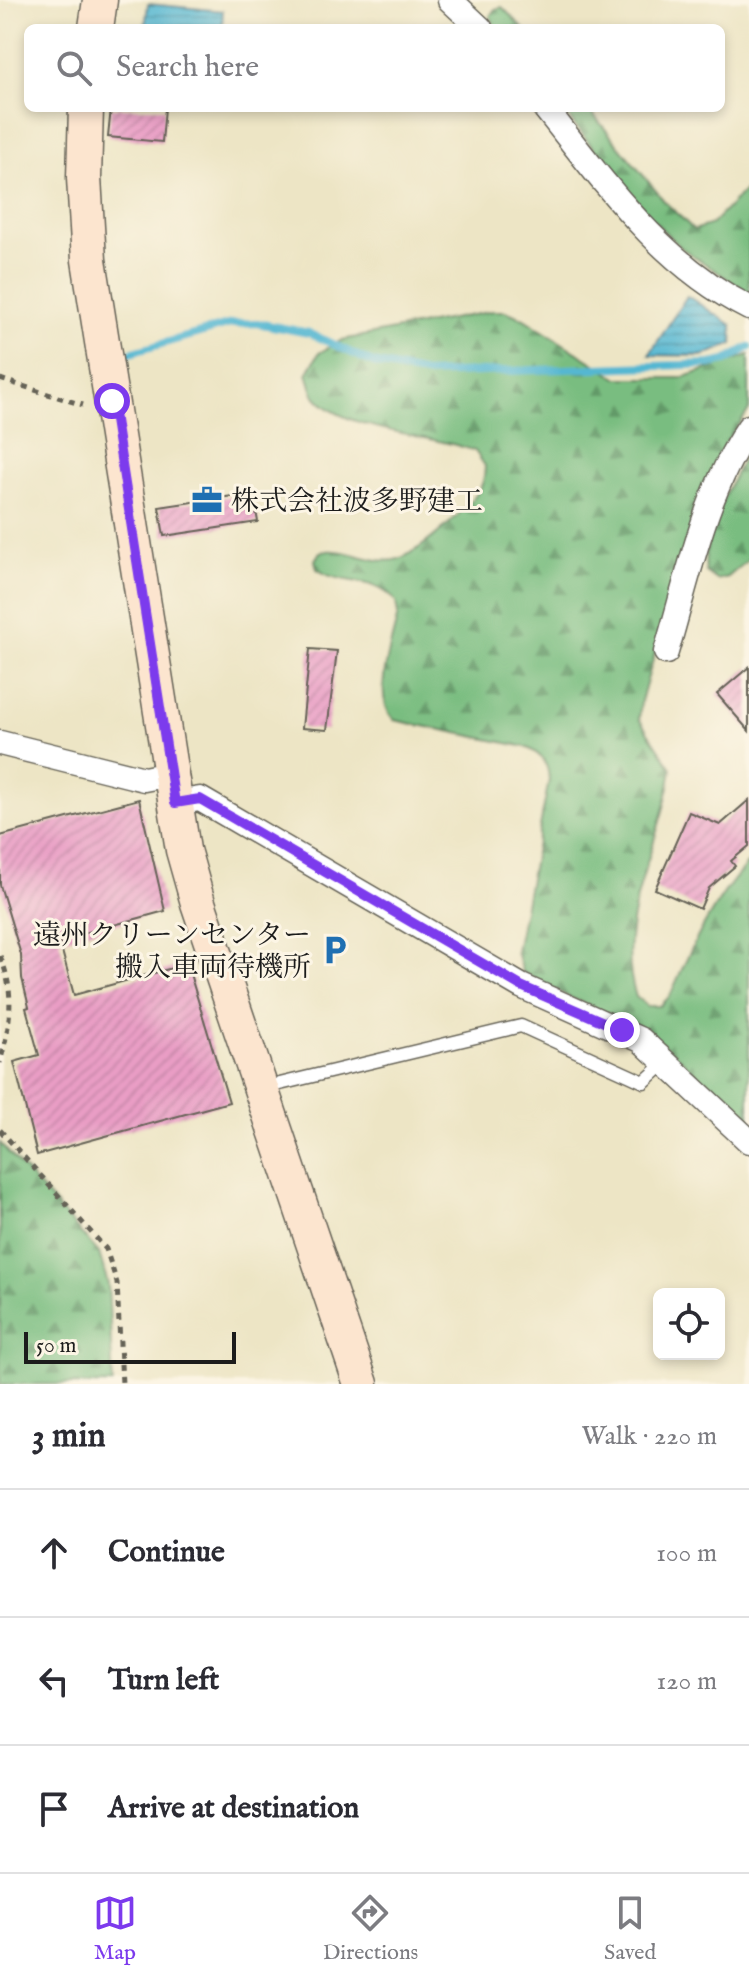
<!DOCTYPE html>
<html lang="en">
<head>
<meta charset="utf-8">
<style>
	body { margin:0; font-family:"IM FELL English","Noto Serif JP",serif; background:#f2f2f3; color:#2b2b33 }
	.controls { position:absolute; right:24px; bottom:24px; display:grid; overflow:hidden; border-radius:12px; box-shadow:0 4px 12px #0003 }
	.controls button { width:72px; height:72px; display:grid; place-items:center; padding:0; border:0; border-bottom:2px solid #e1e1e2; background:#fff; color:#2b2b33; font:40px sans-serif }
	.scale { position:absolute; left:24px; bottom:20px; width:212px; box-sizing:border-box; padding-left:8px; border:4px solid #1c1c1c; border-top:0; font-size:22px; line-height:28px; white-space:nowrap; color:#1c1c1c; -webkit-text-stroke:6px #fcf5e5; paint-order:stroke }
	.stop { position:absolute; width:24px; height:24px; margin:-18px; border:6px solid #7c3aed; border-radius:50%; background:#fff }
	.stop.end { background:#7c3aed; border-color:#fff; box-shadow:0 2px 8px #0008 }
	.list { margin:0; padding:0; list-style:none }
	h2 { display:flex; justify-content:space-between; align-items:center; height:104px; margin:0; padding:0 32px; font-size:34px }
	h2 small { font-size:26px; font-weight:400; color:#7c7c81 }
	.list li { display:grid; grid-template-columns:52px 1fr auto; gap:24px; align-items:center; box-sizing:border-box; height:128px; padding:0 32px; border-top:2px solid #e1e1e2 }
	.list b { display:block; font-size:30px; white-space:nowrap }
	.list em { font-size:26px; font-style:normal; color:#7c7c81 }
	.icon { flex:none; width:44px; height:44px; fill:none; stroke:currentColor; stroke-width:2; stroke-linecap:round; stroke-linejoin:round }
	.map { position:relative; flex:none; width:749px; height:1384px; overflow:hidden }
	.search { position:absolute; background:#fff; box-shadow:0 4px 12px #0003; left:24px; right:24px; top:24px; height:88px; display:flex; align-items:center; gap:20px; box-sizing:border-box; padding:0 28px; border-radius:12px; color:#7c7c81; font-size:30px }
	.sheet { height:488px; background:#fff }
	nav { display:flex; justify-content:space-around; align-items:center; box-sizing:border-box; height:112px; border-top:2px solid #e1e1e2; background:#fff; font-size:22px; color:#7c7c81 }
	nav a { display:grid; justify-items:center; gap:4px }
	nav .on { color:#7c3aed }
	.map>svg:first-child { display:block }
</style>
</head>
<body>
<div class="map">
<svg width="749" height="1384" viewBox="0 0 749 1384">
	<defs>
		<pattern id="forest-firs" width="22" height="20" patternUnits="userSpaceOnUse" patternTransform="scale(2)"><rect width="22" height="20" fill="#79bd80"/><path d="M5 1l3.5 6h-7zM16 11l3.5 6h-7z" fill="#629968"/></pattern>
		<pattern id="water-rules" width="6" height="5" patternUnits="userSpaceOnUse" patternTransform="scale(2)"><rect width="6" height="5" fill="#54b7d2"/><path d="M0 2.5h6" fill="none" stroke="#4594aa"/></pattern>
		<pattern id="building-hatch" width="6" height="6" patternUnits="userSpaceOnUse" patternTransform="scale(2)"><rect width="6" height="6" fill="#e99dc5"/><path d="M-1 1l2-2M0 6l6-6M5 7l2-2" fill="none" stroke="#c787a9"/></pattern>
	</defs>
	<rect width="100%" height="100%" fill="#fcf5e5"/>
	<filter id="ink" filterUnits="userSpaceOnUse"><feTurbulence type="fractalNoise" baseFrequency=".0125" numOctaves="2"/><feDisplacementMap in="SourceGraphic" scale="16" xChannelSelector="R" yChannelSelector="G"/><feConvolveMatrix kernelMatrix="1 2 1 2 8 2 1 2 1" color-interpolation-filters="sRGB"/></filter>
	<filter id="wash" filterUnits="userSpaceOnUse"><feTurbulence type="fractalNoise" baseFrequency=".006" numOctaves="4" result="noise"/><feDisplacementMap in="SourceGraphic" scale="32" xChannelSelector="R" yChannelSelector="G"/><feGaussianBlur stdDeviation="1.8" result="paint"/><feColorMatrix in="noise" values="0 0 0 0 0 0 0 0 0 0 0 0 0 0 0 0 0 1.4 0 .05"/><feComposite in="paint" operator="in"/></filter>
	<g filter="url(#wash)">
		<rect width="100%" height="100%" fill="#ede5c5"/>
		<g fill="url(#forest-firs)" stroke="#4a6c4e" stroke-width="2">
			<polygon points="502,7 523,28 496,28 490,16 495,9"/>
			<polygon points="561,108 588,108 665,202 694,230 712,224 749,186 749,293 680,247 649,216"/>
			<path d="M493,311H506L524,319L617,378H682L749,355V410L726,442L700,498L641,701L639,719L672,768C663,842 611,921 636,997L647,1006H660L670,996C692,946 712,902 749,862V1128L705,1087L682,1060L647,1031L567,996L522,972L516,951L549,780C548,762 542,755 526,747L394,720C371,695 392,644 398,614L396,602C376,575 342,587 317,569L315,560L320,552C345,546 369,564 394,560C417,556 461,514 476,495C483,486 485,477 485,466L475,451C436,435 345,432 316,397C311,392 310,380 307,374L319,353L342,340Z"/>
			<path d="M749,446V559L728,577L717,580L706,572C700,535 733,480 749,446Z"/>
			<polygon points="0,1143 99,1253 108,1284 113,1384 0,1384"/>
		</g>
		<g fill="url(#water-rules)" stroke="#386a77" stroke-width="2">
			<polygon points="148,4 223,11 222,28 145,28"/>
			<polygon points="687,296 732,325 733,344 702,356 649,355"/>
		</g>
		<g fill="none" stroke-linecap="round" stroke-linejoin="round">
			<polyline stroke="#54b7d2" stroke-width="8" points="123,355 231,324 257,323 309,333 373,363 425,374 711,364 726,361 749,347"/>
		</g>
		<g id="blocks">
			<g fill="url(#building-hatch)">
				<polygon points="111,108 165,108 162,142 108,137"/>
				<polygon points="253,493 258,522 164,536 159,507"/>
				<polygon points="310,649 337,651 327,730 302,728"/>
				<polygon points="749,667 749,731 717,694"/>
				<polygon points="139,799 165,911 59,940 74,995 187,964 229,1102 37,1155 14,1062 39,1055 26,1008 29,1007 22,978 21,955 0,885 0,836"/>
				<polygon points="749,800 749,846 731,861 735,866 709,888 700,909 655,889 689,812 720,825"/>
			</g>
		</g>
	</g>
	<g filter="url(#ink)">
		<use href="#blocks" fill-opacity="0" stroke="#656257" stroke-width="2"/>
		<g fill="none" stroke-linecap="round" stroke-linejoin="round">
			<g stroke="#656257" stroke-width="15">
				<polyline id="lane" points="263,1088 521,1026 644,1082 667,1061"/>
			</g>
			<g stroke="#656257" stroke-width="27">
				<g id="street">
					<polyline points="450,0 480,28"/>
					<path d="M545,108C605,183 661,264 749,308"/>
					<path d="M666,652C689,575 704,494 749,427"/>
					<polyline points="0,743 144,779 170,774"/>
					<polyline points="175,803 200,799 521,986 641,1040 749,1141"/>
				</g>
			</g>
			<g stroke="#656257" stroke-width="37">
				<g id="secondary">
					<polyline points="96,28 100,0"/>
					<polyline points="86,108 84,178 89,260 183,850 198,903 361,1384"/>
				</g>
			</g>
			<g stroke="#656257" stroke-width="5" stroke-dasharray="6 6" stroke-linecap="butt">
				<polyline points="0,379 83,405"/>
				<path d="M0,956C16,994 10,1024 0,1063"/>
				<polyline points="0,1130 106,1249 117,1283 122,1384"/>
			</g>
			<use href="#lane" stroke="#fff" stroke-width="12"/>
			<use href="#street" stroke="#fff" stroke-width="24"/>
			<use href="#secondary" stroke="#fce5cf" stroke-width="34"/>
		</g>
	</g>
	<g fill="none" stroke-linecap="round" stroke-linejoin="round" filter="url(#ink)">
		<polyline stroke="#7c3aed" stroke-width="10" points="112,401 175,803 200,799 521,986 622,1030"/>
	</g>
	<defs>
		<g id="office-bare" transform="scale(2.4)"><path d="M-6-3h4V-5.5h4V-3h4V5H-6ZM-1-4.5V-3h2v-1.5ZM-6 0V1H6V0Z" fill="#1f6fb2" stroke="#fcf5e5" stroke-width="2.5" paint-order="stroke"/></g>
		<g id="parking-bare" transform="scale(2.4)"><path d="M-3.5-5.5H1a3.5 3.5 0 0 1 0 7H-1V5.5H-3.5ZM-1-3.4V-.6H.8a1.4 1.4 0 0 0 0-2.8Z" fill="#1f6fb2" stroke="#fcf5e5" stroke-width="2.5" paint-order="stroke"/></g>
	</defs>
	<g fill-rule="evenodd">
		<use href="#office-bare" x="207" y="500"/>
		<use href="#parking-bare" x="335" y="950"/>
	</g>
	<g text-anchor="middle" stroke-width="6" stroke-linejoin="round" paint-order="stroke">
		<g font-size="28" fill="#1c1c1c" stroke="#fcf5e5" text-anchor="start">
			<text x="231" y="510">株式会社波多野建工</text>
			<text x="311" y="944" text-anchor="end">遠州クリーンセンター<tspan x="311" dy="32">搬入車両待機所</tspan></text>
		</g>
	</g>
</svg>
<div class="controls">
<button><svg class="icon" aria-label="locate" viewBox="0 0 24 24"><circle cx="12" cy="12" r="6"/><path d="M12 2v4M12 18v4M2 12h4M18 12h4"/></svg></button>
</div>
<div class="scale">50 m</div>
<div class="stop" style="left:112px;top:401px"></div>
<div class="stop end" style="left:622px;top:1030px"></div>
<div class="search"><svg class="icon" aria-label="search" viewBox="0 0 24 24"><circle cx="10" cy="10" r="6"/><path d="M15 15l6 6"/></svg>Search here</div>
</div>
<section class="sheet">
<h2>3 min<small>Walk · 220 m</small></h2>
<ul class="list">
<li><svg class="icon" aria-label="ahead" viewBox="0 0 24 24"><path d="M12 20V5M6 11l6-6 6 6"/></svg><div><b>Continue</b></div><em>100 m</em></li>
<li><svg class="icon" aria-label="left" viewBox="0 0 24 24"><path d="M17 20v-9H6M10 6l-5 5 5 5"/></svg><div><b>Turn left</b></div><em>120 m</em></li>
<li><svg class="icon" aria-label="arrive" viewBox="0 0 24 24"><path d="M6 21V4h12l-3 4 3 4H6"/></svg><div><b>Arrive at destination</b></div></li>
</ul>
</section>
<nav>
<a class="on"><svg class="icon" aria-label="map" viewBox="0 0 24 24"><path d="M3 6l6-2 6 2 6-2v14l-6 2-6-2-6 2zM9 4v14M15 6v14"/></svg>Map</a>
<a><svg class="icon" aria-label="directions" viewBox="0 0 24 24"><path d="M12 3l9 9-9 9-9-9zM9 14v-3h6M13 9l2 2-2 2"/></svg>Directions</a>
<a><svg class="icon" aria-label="saved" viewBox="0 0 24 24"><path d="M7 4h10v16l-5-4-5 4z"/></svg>Saved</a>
</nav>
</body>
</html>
